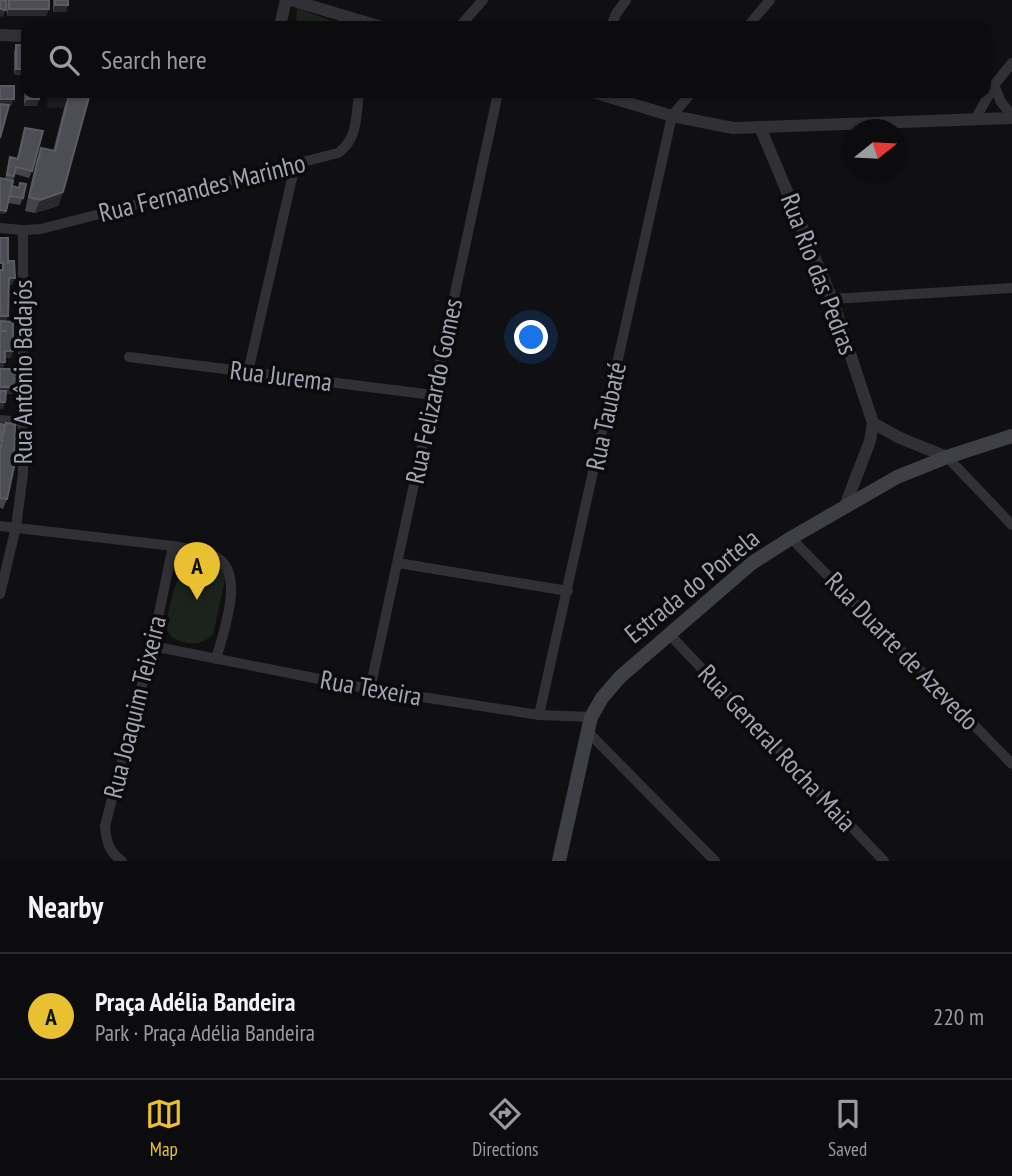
<!DOCTYPE html>
<html lang="en">
<head>
<meta charset="utf-8">
<style>
	body { margin:0; font-family:"PT Sans Narrow",sans-serif; background:#1a191b; color:#f1f3f6 }
	.compass { position:absolute; left:844px; top:119px; width:63px; height:63px; border-radius:50%; background:#0c0b0d; box-shadow:0 2px 5px #0004; rotate:72deg }
	.you { position:absolute; left:532px; top:338px; width:24px; height:24px; margin:-18px; border:5px solid #fff; border-radius:50%; background:#1a73e8; box-shadow:0 0 0 10px #1a73e833 }
	.badge { display:grid; place-items:center; width:46px; height:46px; border-radius:50%; background:#e9c02f; color:#111; font-size:23px; font-weight:700 }
	.pin { position:absolute; translate:-50% -58px; filter:drop-shadow(0 2px 4px #0008) }
	.pin::after { content:''; position:absolute; top:37px; width:24px; height:21px; background:inherit; clip-path:polygon(0 0,100% 0,50% 100%) }
	.list { margin:0; padding:0; list-style:none }
	h2 { display:flex; justify-content:space-between; align-items:center; height:91px; margin:0; padding:0 28px; font-size:30px }
	h2 small { font-size:23px; font-weight:400; color:#9a9b9d }
	.list li { display:grid; grid-template-columns:46px 1fr auto; gap:21px; align-items:center; box-sizing:border-box; height:126px; padding:0 28px; border-top:2px solid #2c2b2e }
	.list b { display:block; font-size:26px; white-space:nowrap }
	.list p { margin:0; font-size:23px; white-space:nowrap; color:#9a9b9d }
	.list em { font-size:23px; font-style:normal; color:#9a9b9d }
	.icon { flex:none; width:38px; height:38px; fill:none; stroke:currentColor; stroke-width:2; stroke-linecap:round; stroke-linejoin:round }
	.map { position:relative; flex:none; width:1012px; height:861px; overflow:hidden }
	.search { position:absolute; background:#0c0b0d; box-shadow:0 2px 5px #0004; left:21px; right:21px; top:21px; height:77px; display:flex; align-items:center; gap:18px; box-sizing:border-box; padding:0 24px; border-radius:14px; color:#9a9b9d; font-size:26px }
	.sheet { height:217px; background:#0c0b0d }
	nav { display:flex; justify-content:space-around; align-items:center; box-sizing:border-box; height:98px; border-top:2px solid #2c2b2e; background:#0c0b0d; font-size:19px; color:#9a9b9d }
	nav a { display:grid; justify-items:center; gap:4px }
	nav .on { color:#e9c02f }
	.map>svg:first-child { display:block }
</style>
</head>
<body>
<div class="map">
<svg width="1012" height="861" viewBox="0 0 1012 861">
	<rect width="100%" height="100%" fill="#100f11"/>
	<polygon fill="#1c1b1e" points="48,93 83,93 83,107 47,108"/>
	<g fill="#1c231d">
		<polygon points="297,8 345,26 296,26"/>
		<path d="M198,557C212,560 219,563 226,575L213,635C205,641 198,645 188,643C179,642 169,638 167,628C165,616 179,570 186,560Z"/>
	</g>
	<g fill="none" stroke-linecap="round" stroke-linejoin="round">
		<g stroke="#313135" stroke-width="10">
			<polyline points="460,26 483,0"/>
			<polyline points="611,26 616,14 626,0"/>
			<polyline points="748,26 770,0"/>
			<polyline points="994,85 1001,102 1012,115"/>
			<polyline points="976,118 994,85 1012,63"/>
			<path d="M0,228L23,230L41,229L338,153C358,139 356,116 359,93"/>
			<polyline points="832,299 1012,288"/>
			<polyline points="129,357 433,395"/>
			<polyline points="248,372 295,165"/>
			<polyline points="0,420 24,422"/>
			<polyline points="947,457 1012,525"/>
			<path d="M0,526L173,546C188,549 203,550 216,557C246,573 223,633 216,659"/>
			<polyline points="791,538 1012,764"/>
			<polyline points="398,563 568,591"/>
			<polyline points="0,594 16,527 23,474 23,230"/>
			<polyline points="670,635 884,861"/>
			<polyline points="152,646 370,689 539,715 591,717"/>
			<polyline points="370,689 498,93"/>
			<polyline points="539,715 672,116 691,93"/>
			<polyline points="587,731 715,861"/>
			<path d="M122,861C109,852 106,841 105,826L152,646L173,546"/>
		</g>
		<g stroke="#313135" stroke-width="12">
			<polyline points="291,0 378,26"/>
			<polyline points="280,26 286,0"/>
			<polyline points="0,35 26,36"/>
			<polyline points="596,93 672,116 733,128 1012,118"/>
			<polyline points="760,127 832,299 873,423 870,441 845,506"/>
			<polyline points="873,423 900,438 947,457"/>
		</g>
		<polyline stroke="#3f4045" stroke-width="14" points="559,861 591,717 602,698 620,677 752,563 791,538 897,477 947,457 1012,436"/>
	</g>
	<g fill="#434349">
		<polygon points="7,0 49,0 49,9 46,16 7,16"/>
		<polygon points="53,0 68,0 66,12 53,12"/>
		<polygon points="16,45 26,45 14,75 14,52"/>
		<polygon points="26,85 26,93 39,99 37,106 24,106 24,90"/>
		<polygon points="69,95 63,192 58,206 35,213 25,211 36,161 41,148 53,151 64,108"/>
		<polygon points="25,128 32,171 29,178 15,174 11,190 18,187 20,183 23,198 20,205 8,203 5,214 5,179 8,164 10,157 17,158"/>
		<polygon points="6,423 7,499 3,509 0,508 0,444"/>
	</g>
	<g fill="#2a2a2e">
		<polygon points="55,5 68,5 66,12 53,12"/>
		<polygon points="0,9 6,10 3,17 0,16"/>
		<polygon points="9,9 49,9 46,16 7,16"/>
		<polygon points="16,69 26,69 26,75 14,75"/>
		<polygon points="0,99 14,99 11,106 0,106"/>
		<polygon points="27,99 39,99 37,106 24,106"/>
		<polygon points="63,192 58,206 35,213 40,200"/>
		<polygon points="0,210 6,211 5,214 0,214"/>
		<polygon points="9,278 15,278 12,285 6,285"/>
		<polygon points="0,316 8,316 6,323 0,323"/>
		<polygon points="5,351 13,351 11,358 3,358"/>
		<polygon points="0,362 5,362 3,368 0,368"/>
		<polygon points="0,387 16,387 14,394 0,394"/>
		<polygon points="0,402 5,402 3,409 0,409"/>
	</g>
	<g fill="#4d4e54" stroke="#5a5b63" stroke-width="2">
		<polygon points="0,0 6,0 6,10 0,9"/>
		<rect x="9" y="0" width="40" height="9"/>
		<rect x="55" y="0" width="13" height="5"/>
		<rect x="16" y="45" width="10" height="24"/>
		<rect x="0" y="86" width="14" height="13"/>
		<rect x="27" y="93" width="12" height="6"/>
		<polygon points="69,95 89,97 63,192 40,200 29,197 41,148 55,151"/>
		<polygon points="0,104 9,105 0,138"/>
		<polygon points="25,128 43,131 32,171 16,167 14,176 7,175 10,157 18,159"/>
		<polygon points="0,178 13,181 6,211 0,210"/>
		<polygon points="20,183 26,184 23,198 10,196 12,186 19,188"/>
		<polygon points="0,238 8,238 8,264 9,261 14,261 15,278 9,278 8,316 0,316 0,270 3,270 3,263 0,263"/>
		<polygon points="0,321 13,322 13,351 5,351 5,362 0,362 0,331 7,331 0,330"/>
		<polygon points="0,369 17,369 16,387 0,387"/>
		<polygon points="0,391 6,391 5,402 0,402"/>
		<polygon points="6,423 15,424 14,467 7,499 0,498 0,450"/>
		<polygon points="0,424 4,425 0,442"/>
	</g>
	<g text-anchor="middle" stroke-width="7" stroke-linejoin="round" paint-order="stroke">
		<g font-size="26" fill="#a1a4b1" stroke="#0b0a0c">
			<text transform="translate(202 188) rotate(-14)" y="9">Rua Fernandes Marinho</text>
			<text transform="translate(819 274) rotate(69)" y="9">Rua Rio das Pedras</text>
			<text transform="translate(23 372) rotate(-90)" y="9">Rua Antônio Badajós</text>
			<text transform="translate(281 376) rotate(7)" y="9">Rua Jurema</text>
			<text transform="translate(434 391) rotate(-78)" y="9">Rua Felizardo Gomes</text>
			<text transform="translate(606 416) rotate(-78)" y="9">Rua Taubaté</text>
			<text transform="translate(692 586) rotate(-39)" y="9">Estrada do Portela</text>
			<text transform="translate(902 651) rotate(46)" y="9">Rua Duarte de Azevedo</text>
			<text transform="translate(371 688) rotate(10)" y="9">Rua Texeira</text>
			<text transform="translate(135 707) rotate(-76)" y="9">Rua Joaquim Teixeira</text>
			<text transform="translate(777 748) rotate(47)" y="9">Rua General Rocha Maia</text>
		</g>
	</g>
</svg>
<svg class="compass" viewBox="-18 -18 36 36"><path d="M0-13l5 13h-10z" fill="#e53935"/><path d="M0 13l5-13h-10z" fill="#9a9b9d"/></svg>
<div class="you"></div>
<div class="pin badge" style="left:197px;top:600px">A</div>
<div class="search"><svg class="icon" aria-label="search" viewBox="0 0 24 24"><circle cx="10" cy="10" r="6"/><path d="M15 15l6 6"/></svg>Search here</div>
</div>
<section class="sheet">
<h2>Nearby<small></small></h2>
<ul class="list">
<li><span class="badge">A</span><div><b>Praça Adélia Bandeira</b><p>Park · Praça Adélia Bandeira</p></div><em>220 m</em></li>
</ul>
</section>
<nav>
<a class="on"><svg class="icon" aria-label="map" viewBox="0 0 24 24"><path d="M3 6l6-2 6 2 6-2v14l-6 2-6-2-6 2zM9 4v14M15 6v14"/></svg>Map</a>
<a><svg class="icon" aria-label="directions" viewBox="0 0 24 24"><path d="M12 3l9 9-9 9-9-9zM9 14v-3h6M13 9l2 2-2 2"/></svg>Directions</a>
<a><svg class="icon" aria-label="saved" viewBox="0 0 24 24"><path d="M7 4h10v16l-5-4-5 4z"/></svg>Saved</a>
</nav>
</body>
</html>
